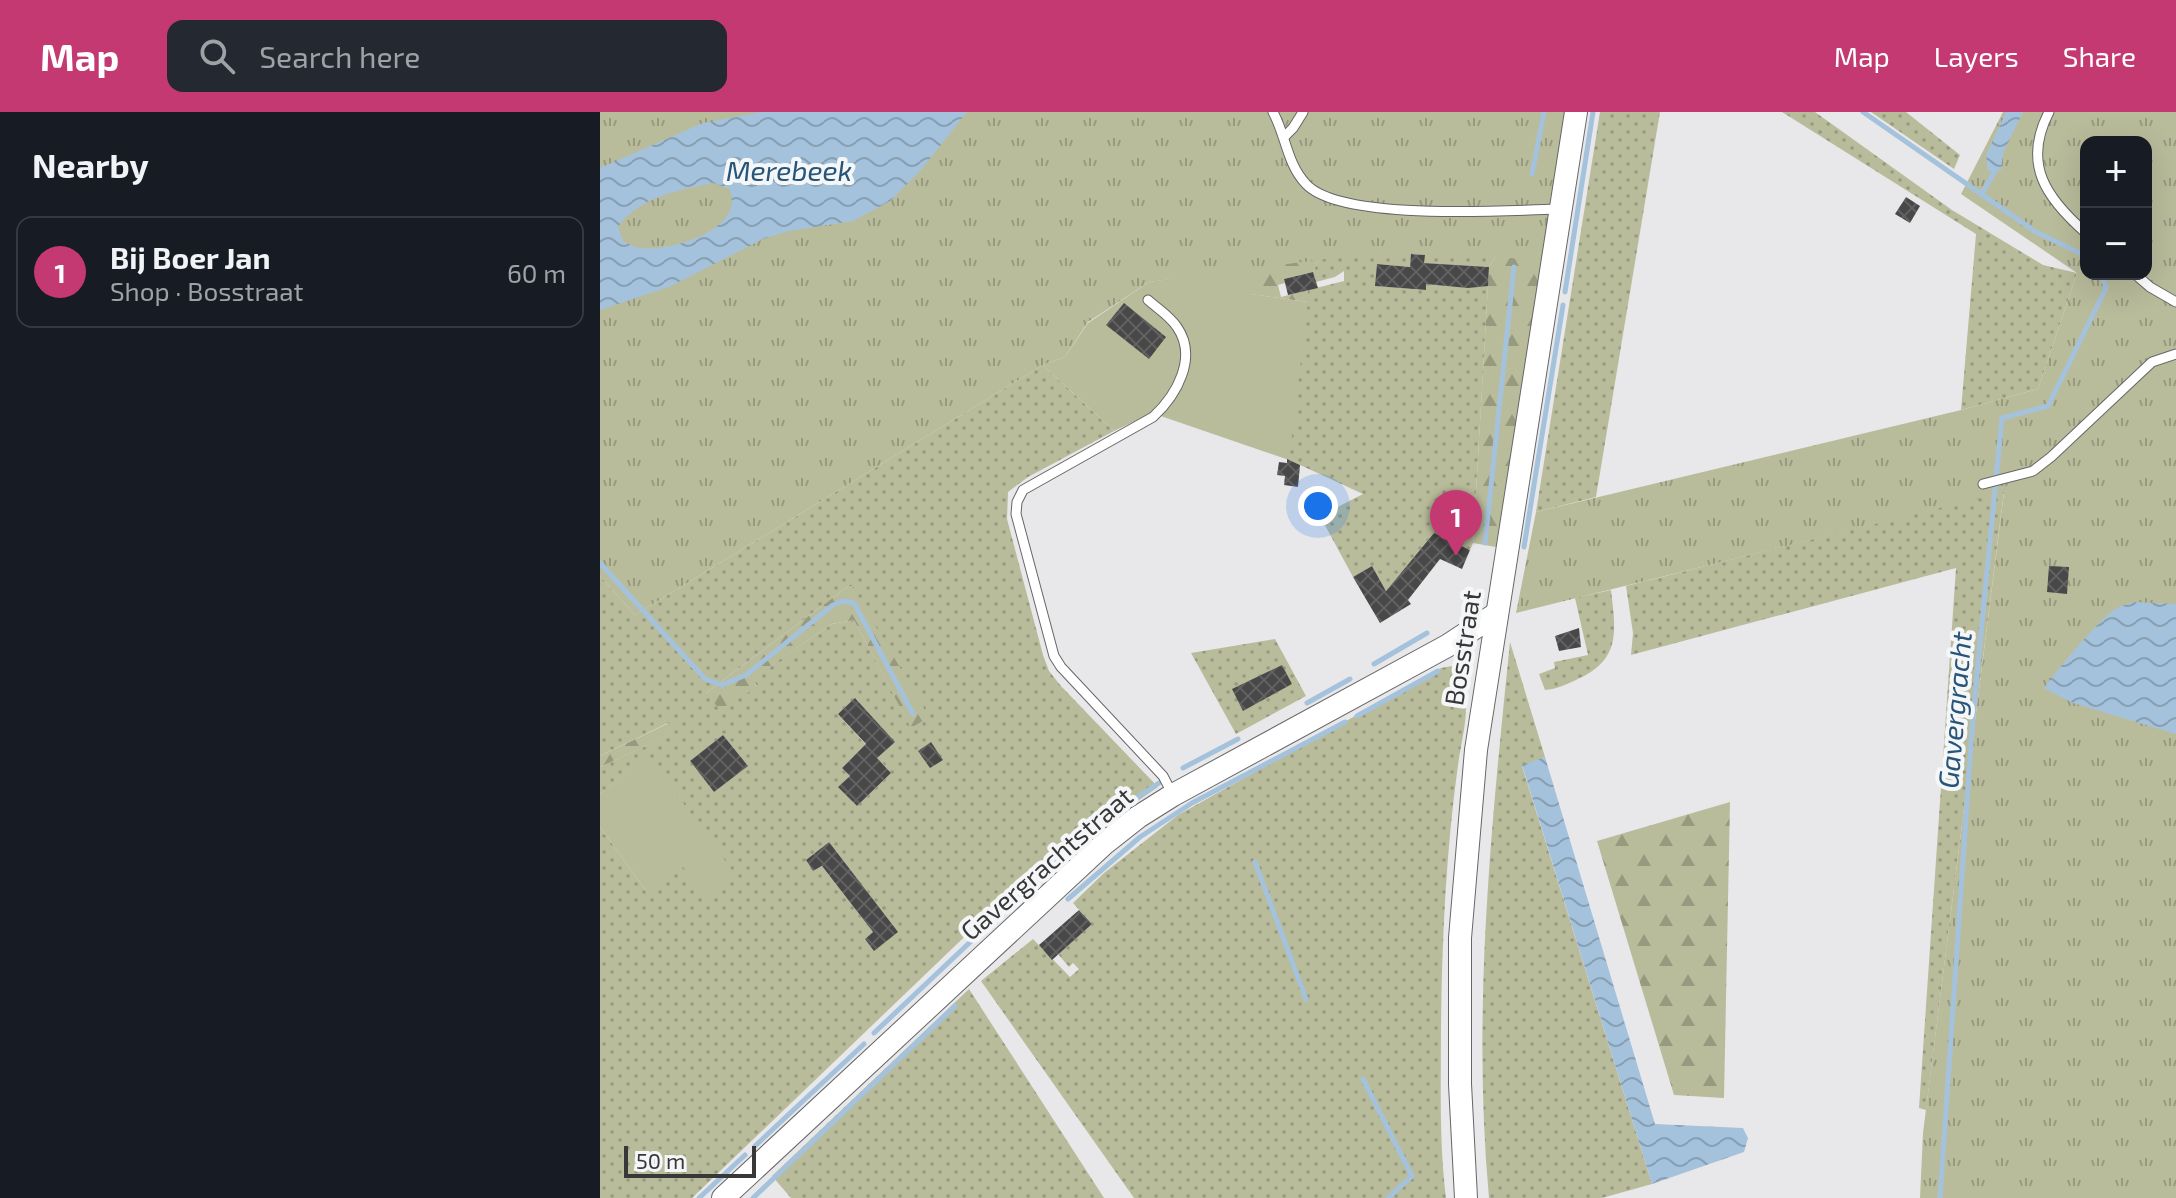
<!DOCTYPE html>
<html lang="en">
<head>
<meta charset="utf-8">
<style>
	body { margin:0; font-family:"Exo 2",sans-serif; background:#242831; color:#f1f3f6 }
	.controls { position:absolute; right:24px; top:24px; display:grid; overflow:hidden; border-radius:16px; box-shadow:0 8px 32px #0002 }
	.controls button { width:72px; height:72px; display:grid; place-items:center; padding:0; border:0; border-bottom:2px solid #363941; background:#171b24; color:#f1f3f6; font:40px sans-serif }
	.scale { position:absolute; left:24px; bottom:20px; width:132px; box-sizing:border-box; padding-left:8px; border:4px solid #383839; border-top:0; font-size:22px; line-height:28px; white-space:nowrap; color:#383839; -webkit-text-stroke:6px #f5f6f7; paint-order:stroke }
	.you { position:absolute; left:718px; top:394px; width:28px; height:28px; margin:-20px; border:6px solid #fff; border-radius:50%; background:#1a73e8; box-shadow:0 0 0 12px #1a73e833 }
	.badge { display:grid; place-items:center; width:52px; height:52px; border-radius:50%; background:#c43971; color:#fff; font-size:26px; font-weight:700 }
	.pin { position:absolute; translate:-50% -66px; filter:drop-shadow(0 2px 4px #0008) }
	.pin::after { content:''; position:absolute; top:42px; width:28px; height:24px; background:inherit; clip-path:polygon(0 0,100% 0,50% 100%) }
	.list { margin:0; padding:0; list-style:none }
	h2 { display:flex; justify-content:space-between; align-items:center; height:104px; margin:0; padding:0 32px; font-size:34px }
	h2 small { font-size:26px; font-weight:400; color:#9ea1a6 }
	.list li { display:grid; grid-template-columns:52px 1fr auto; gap:24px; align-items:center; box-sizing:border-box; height:112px; margin:0 16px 16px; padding:0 16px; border:2px solid #363941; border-radius:16px }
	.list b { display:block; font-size:30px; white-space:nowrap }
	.list p { margin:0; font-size:26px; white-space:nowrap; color:#9ea1a6 }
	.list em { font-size:26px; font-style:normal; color:#9ea1a6 }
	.icon { flex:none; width:44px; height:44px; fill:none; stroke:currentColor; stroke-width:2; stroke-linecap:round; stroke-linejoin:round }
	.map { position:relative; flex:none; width:1576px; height:1086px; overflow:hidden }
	header { display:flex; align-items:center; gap:48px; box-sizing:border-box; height:112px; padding:0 40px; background:#c43971; color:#fff }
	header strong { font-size:38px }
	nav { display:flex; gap:44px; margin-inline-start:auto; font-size:28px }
	.search { width:560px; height:72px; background:#242831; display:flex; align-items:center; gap:20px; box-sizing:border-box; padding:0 28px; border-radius:16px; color:#9ea1a6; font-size:30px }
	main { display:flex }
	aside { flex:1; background:#171b24 }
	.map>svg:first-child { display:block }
</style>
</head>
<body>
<header>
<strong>Map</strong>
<div class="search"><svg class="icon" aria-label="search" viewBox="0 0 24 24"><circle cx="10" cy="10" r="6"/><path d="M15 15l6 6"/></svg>Search here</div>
<nav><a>Map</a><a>Layers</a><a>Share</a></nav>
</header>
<main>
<aside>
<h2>Nearby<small></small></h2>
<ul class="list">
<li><span class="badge">1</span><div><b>Bij Boer Jan</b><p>Shop · Bosstraat</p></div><em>60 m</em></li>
</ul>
</aside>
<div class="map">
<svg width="1576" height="1086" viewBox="0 0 1576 1086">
	<defs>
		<pattern id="grass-dots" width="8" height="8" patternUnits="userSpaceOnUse" patternTransform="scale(2)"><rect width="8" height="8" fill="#b9bc9b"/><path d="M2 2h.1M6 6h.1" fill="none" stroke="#979a7f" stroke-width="1.8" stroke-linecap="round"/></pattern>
		<pattern id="forest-firs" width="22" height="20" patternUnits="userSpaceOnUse" patternTransform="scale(2)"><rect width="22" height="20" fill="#b9bc9b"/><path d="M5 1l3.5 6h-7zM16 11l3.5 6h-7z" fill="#979a7f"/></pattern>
		<pattern id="park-tufts" width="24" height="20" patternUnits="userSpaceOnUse" patternTransform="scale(2)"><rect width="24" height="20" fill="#b9bc9b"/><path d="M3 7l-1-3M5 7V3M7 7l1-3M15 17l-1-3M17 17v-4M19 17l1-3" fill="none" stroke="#979a7f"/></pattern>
		<pattern id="water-waves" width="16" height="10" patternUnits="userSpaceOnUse" patternTransform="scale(2)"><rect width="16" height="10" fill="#a5c2dc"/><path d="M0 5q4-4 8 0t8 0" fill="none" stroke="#879fb3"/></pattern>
		<pattern id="building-cross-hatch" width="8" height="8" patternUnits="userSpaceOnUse" patternTransform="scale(2)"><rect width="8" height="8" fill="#494848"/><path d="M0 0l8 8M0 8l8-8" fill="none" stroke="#616161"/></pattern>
	</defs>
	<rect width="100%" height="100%" fill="#e8e8ea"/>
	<g fill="url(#grass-dots)" fill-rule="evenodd">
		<polygon points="1000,0 1060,0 996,385 936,400"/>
		<polygon points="1182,0 1215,0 1352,98 1443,153 1477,161 1438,277 1361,298 1376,122"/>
		<polygon points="1271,0 1306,0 1360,43 1354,57"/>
		<polygon points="748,125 895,145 889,155 824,151 824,143 812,142 810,155 777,152 776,174 825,178 827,164 888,174 873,431 870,438 847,427 845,429 834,421 786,479 772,454 753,465 720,404 763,382 687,347 708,178 744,169 744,159 735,165 716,170 713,160 721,142"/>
		<path d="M443,253L514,319L428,365L408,380L407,407L443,543L449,559L461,574L558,675L428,764L92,1086H0V715L47,780L48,644L0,682V655L74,621L68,611L0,644V464L35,503ZM251,472L311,615L254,508L232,512L152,566L157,574L106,581ZM256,587L294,630L277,645L238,602ZM123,623L147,653L114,680L90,649ZM253,645L275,657L282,651L291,661L257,694L239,675L250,664L242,656ZM229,730L297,820L275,838L265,827L273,820L222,754L213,759L206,748Z"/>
		<polygon points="1404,379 1326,998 1319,996 1356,456 1031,543 1033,521 1026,474"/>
		<path d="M1011,478C1016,521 1021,548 976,568C965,573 957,577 945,578L939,562L955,556L954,550L988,543L975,486Z"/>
		<polygon points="675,527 706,584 636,622 591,541"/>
		<path d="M910,530L945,645L922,654L1052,1072L1002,1086H889C872,901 891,715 910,530Z"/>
		<path d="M852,554C877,578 862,622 858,653C846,739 842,828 841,915C841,973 839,1029 846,1086H534L381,869L433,827L470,865L479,857L473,851L469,855L458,842L492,812L473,791L504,761L578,703L841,556Z"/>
		<polygon points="369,877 504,1086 191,1086 172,1064"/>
	</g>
	<g fill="url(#forest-firs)">
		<polygon points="872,0 965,0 896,435 873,431 889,155 895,145 870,121 721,142 713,160 684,167 685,171 678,173 681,185 708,178 708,190 650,182 651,155"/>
		<polygon points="251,472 329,605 311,616 254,508 232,512 153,566 157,575 120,598 106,581"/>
		<polygon points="69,611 75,621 0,655 0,644"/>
		<polygon points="1130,690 1124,986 1074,983 997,729"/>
	</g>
	<g fill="url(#park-tufts)" fill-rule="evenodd">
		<polygon points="0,0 965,0 942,148 818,141 733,146 549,170 488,210 465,245 443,253 35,503 0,464"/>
		<path d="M1403,0H1576V1086H1320L1323,1021L1404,380L916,501L936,400L1361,298L1438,277L1477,161L1361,82ZM1486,30H1546V162H1486Z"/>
	</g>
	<g fill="#b9bc9b">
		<polygon points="651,155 651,182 708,190 689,348 552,301 514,319 443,253 465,245 488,211 549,170"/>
		<polygon points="48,643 135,762 106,785 82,754 47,780 0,715 0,682"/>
	</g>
	<g fill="url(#water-waves)" fill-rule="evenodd">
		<path d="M161,0H367L320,59L290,89L253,109L189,119L163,127L69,175L0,198V56L103,11ZM113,71L130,77C131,83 133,91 131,96C122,124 67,139 41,136C35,136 29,132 23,129L18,115C38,85 80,78 113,71Z"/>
		<polygon points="1406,0 1423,0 1403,41 1401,58 1394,61 1388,59 1386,43"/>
		<path d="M1535,490L1576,492V622L1473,591L1444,576C1457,558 1499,507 1517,496C1522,493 1529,492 1535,490Z"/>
		<polygon points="945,645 1055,1012 1143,1016 1148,1026 1144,1040 1052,1072 922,653"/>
	</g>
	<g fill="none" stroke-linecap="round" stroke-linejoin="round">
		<g stroke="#a5c2dc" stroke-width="5">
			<polyline points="1263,0 1436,120 1486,144"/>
			<polyline points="932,62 944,0"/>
			<polyline points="1381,83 1394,61"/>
			<polyline points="965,180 993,0"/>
			<polyline points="885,431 914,155"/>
			<polyline points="924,435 963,193"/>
			<polyline points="0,451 105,567 122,573 146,563 233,493 243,489 254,491 313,602"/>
			<polyline points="774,552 827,521"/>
			<polyline points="707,591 750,567"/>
			<polyline points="757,604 838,559"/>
			<polyline points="583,656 638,627"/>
			<polyline points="655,750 706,887"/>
			<polyline points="468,787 540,725 592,691 745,610"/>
			<polyline points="413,791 503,708 559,671"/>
			<polyline points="274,921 402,800"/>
			<polyline points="763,967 812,1064 788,1086"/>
			<polyline points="155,1034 264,932"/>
			<polyline points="99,1086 145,1043"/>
			<polyline points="153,1086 355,894"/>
			<polyline points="1340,1086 1373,603 1402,306 1448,294 1506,176 1502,162"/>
		</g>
	</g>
	<g fill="url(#building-cross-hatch)">
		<polygon points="1306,85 1320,94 1310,111 1295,102"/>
		<polygon points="811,142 825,143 824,151 889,155 888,174 868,176 826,172 826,178 775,174 777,152 810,155"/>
		<polygon points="713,160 718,176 688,183 684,167"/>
		<polygon points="524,191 566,225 549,247 506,213"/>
		<polygon points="687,347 700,353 698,375 684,373 685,364 677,363 679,350 687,351"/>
		<polygon points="834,421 870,438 862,457 840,447 808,488 811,492 780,511 753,465 772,454 786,479"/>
		<polygon points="1449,454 1469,455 1467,482 1447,480"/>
		<polygon points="979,516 981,535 959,539 955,524"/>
		<polygon points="682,553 692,572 643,599 632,577"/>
		<polygon points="255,586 295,630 277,646 291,661 257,694 238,675 250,664 242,656 266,632 238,602"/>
		<polygon points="123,623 148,654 114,680 90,649"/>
		<polygon points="331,630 343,648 330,656 318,639"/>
		<polygon points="229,730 298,820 274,839 265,827 273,820 222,754 213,759 206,748"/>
		<polygon points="479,798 492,812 452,848 439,833"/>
	</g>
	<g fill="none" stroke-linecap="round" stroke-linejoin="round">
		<g stroke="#666667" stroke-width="11">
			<g id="service">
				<path d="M673,0C686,24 687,52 706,72C741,110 909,98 961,97"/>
				<path d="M1449,0C1422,52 1446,86 1486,121"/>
				<polyline points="684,25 693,16 703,0"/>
				<polyline points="1535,162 1550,175 1576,190"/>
				<path d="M548,188C558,197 570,204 577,215C598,245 577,283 553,305L423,378L417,390L416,402L454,544L461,555L563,664L573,683"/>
				<polyline points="1383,372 1433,359 1451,345 1552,250 1576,242"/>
			</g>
		</g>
		<g stroke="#666667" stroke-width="24">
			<g id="tertiary">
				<polyline points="123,1086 505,731 538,705 573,683 847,534 896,502"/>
				<polyline points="866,1086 860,972 860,826 876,638 976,0"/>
			</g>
		</g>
		<use href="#service" stroke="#fff" stroke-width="9"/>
		<use href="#tertiary" stroke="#fff" stroke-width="22"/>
	</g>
	<g text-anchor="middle" stroke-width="8" stroke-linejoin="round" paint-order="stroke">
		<g font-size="26" fill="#383839" stroke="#f5f6f7">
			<text transform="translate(863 536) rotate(-81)" y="9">Bosstraat</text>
			<text transform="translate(447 752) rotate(-41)" y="9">Gavergrachtstraat</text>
		</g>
		<g font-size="28" font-style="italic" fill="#265579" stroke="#f5f6f7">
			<text x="189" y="69">Merebeek</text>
			<text transform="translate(1355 598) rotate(-85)" y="10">Gavergracht</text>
		</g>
	</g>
</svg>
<div class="controls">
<button>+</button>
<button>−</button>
</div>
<div class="scale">50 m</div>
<div class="you"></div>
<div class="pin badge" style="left:856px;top:444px">1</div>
</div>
</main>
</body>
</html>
